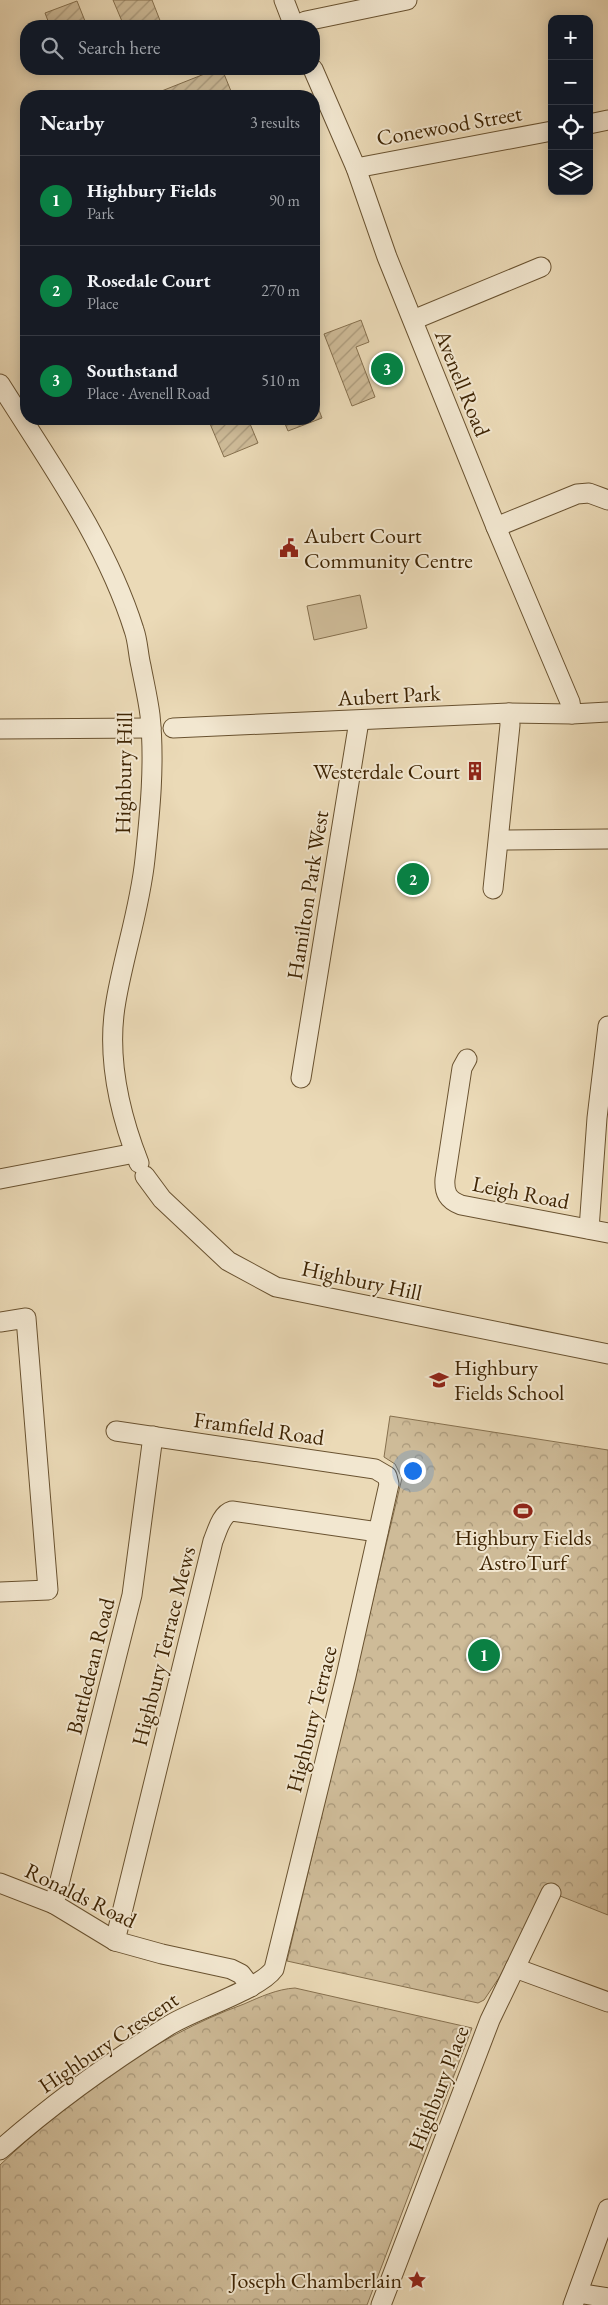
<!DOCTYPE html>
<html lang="en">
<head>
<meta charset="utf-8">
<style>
	body { margin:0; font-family:"EB Garamond",serif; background:#20242c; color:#f1f3f6 }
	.controls { position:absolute; right:15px; top:15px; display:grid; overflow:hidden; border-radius:10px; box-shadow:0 2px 12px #0003 }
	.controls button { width:45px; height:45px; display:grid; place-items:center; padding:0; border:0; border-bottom:1px solid #363941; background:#171b24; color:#f1f3f6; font:25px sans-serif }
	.you { position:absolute; left:412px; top:1470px; width:18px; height:18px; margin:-12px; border:4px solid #fff; border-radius:50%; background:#1a73e8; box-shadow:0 0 0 8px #1a73e833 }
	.badge { display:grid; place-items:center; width:32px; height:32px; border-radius:50%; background:#0b8043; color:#fff; font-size:16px; font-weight:700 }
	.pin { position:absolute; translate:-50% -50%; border:2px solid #fff; box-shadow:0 1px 5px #0006 }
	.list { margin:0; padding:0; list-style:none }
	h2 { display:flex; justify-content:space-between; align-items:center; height:65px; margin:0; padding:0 20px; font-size:21px }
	h2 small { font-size:16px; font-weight:400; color:#9ea1a6 }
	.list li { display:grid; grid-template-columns:32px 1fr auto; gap:15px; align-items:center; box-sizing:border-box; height:90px; padding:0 20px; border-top:1px solid #363941 }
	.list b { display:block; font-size:19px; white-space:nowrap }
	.list p { margin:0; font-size:16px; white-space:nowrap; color:#9ea1a6 }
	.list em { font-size:16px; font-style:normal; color:#9ea1a6 }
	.icon { flex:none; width:28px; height:28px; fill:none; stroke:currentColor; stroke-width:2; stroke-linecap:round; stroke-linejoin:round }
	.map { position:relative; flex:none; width:608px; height:2305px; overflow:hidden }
	.search { position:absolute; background:#171b24; box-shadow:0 2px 12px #0003; left:20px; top:20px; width:300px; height:55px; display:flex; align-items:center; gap:12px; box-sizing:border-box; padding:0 18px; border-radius:20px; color:#9ea1a6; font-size:19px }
	.panel { position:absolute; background:#171b24; box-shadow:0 2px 12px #0003; left:20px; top:90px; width:300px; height:335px; border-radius:20px }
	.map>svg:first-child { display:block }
</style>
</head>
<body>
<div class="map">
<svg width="608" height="2305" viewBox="0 0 608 2305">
	<defs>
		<pattern id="forest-crowns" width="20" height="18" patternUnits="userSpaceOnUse" patternTransform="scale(1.25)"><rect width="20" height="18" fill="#cebb98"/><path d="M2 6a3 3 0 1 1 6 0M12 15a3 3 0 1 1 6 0" fill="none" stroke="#a9987a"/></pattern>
		<pattern id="garden-furrows" width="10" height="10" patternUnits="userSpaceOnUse" patternTransform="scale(1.25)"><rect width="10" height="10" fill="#cebb98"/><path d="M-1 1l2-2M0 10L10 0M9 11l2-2" fill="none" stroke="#a9987a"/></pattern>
	</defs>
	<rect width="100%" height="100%" fill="#ebdab7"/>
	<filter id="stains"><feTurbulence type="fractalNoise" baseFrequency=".004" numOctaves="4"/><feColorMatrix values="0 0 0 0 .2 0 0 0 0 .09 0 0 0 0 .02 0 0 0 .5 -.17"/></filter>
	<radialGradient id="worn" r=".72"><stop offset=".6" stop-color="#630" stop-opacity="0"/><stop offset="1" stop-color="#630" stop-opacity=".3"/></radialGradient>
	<polygon fill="#cebb98" stroke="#86704e" points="360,595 367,628 314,640 307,606"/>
	<g fill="url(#forest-crowns)" stroke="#86704e">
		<polygon points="390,1416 608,1450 608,1915 545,1890 513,1957 484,2000 478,2003 287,1961 402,1478 395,1464 384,1457"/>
		<path d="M295,1988L472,2028L367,2305H0V2165C72,2097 151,2038 244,2004C260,1997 277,1989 295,1988Z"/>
	</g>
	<g fill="url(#garden-furrows)" stroke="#86704e">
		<polygon points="113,0 152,0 161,23 155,26 124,26"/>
		<polygon points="77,1 87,26 50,26 45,13"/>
		<polygon points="217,69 222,69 233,96 149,96"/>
		<polygon points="361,320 369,342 356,347 375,397 352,406 324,334"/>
		<polygon points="314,397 322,418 288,431 283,419 314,419"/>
		<polygon points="208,419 248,419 258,443 224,457"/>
	</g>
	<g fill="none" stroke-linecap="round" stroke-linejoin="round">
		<g stroke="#695230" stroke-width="21">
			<g id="minor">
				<polyline points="284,0 294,26"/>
				<polyline points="295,26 306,21 407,0"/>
				<polyline points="313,69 356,168 387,257 496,527 570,702 572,714"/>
				<polyline points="589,124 608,120"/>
				<polyline points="356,168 552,131"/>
				<polyline points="413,320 541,267"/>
				<path d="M0,384C49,462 106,541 134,630C138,641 138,654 141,666C144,682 148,699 150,715C155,763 150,812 145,859C140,908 124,954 116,1001C106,1056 119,1112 139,1163"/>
				<polyline points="496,527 577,494 589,493 608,500"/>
				<polyline points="173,728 509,713 572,714 608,712"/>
				<polyline points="0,729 151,728"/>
				<polyline points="499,840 608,839"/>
				<polyline points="493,889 510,725 509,713"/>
				<path d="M467,1059L462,1068L445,1179C444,1193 448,1200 461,1205L608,1233"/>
				<polyline points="301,1078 359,721"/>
				<polyline points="145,1176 162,1199 228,1261 276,1287 608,1354"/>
				<polyline points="0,1179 135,1153"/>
				<polyline points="589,1229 597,1118 608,1026"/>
				<polyline points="0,1322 26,1318 48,1590 0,1592"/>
				<polyline points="0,1883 54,1904 115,1941 162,1954 231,1969 241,1974 251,1987"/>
				<polyline points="54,1904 132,1595 153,1436"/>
				<path d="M115,1941L213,1541C217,1532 221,1514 232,1511L378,1532"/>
				<polyline points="515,1968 608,2002"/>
				<path d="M0,2150C52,2104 109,2063 168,2026C193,2010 259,1990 274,1969L346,1676L389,1484L387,1476L375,1469L116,1431"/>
				<polyline points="578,2293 608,2298"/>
				<polyline points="381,2305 490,2020 551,1893"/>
				<polyline points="573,2305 608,2209"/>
			</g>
		</g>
		<use href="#minor" stroke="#f2e7d0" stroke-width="19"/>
	</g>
	<defs>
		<g id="civic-bare" transform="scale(1.5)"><path d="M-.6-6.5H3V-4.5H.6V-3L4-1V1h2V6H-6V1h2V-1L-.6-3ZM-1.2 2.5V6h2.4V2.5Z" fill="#8f2418" stroke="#f2e7d0" stroke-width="2.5" paint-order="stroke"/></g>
		<g id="building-bare" transform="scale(1.5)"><path d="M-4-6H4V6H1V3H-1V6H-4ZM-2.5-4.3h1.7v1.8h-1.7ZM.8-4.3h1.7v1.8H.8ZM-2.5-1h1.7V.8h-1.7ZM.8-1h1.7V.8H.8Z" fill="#8f2418" stroke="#f2e7d0" stroke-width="2.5" paint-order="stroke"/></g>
		<g id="school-bare" transform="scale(1.5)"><path d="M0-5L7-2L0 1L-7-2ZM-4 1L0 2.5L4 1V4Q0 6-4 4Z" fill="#8f2418" stroke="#f2e7d0" stroke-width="2.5" paint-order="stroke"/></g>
		<g id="stadium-bare" transform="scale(1.5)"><path d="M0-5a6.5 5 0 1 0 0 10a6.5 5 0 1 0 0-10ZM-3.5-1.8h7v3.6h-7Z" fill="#8f2418" stroke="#f2e7d0" stroke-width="2.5" paint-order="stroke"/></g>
		<g id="sight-bare" transform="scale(1.5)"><path d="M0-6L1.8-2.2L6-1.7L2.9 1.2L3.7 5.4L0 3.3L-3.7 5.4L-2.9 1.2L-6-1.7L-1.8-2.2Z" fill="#8f2418" stroke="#f2e7d0" stroke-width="2.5" paint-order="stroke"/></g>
	</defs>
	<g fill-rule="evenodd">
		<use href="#civic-bare" x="289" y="548"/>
		<use href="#building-bare" x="475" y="771"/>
		<use href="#school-bare" x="439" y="1380"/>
		<use href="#stadium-bare" x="523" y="1511"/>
		<use href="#sight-bare" x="417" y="2280"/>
	</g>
	<g text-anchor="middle" stroke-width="4" stroke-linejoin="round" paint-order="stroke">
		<g font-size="22" fill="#3e2403" stroke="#f2e7d0">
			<text transform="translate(449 125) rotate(-10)" y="8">Conewood Street</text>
			<text transform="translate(463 383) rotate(68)" y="8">Avenell Road</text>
			<text transform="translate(389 695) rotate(-3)" y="8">Aubert Park</text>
			<text transform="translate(123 773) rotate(-89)" y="8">Highbury Hill</text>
			<text transform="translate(307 895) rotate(-81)" y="8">Hamilton Park West</text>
			<text transform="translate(521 1192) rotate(11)" y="8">Leigh Road</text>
			<text transform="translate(362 1280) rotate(12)" y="8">Highbury Hill</text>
			<text transform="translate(259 1428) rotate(8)" y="8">Framfield Road</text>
			<text transform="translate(163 1646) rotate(-76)" y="8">Highbury Terrace Mews</text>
			<text transform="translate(90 1666) rotate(-76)" y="8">Battledean Road</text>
			<text transform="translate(311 1719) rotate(-76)" y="8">Highbury Terrace</text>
			<text transform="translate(81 1895) rotate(26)" y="8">Ronalds Road</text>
			<text transform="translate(108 2042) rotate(-34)" y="8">Highbury Crescent</text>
			<text transform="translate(438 2088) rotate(-69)" y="8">Highbury Place</text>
		</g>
		<g font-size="22" fill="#3e2403" stroke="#f2e7d0" text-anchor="start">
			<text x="304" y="543">Aubert Court<tspan x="304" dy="25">Community Centre</tspan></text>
			<text x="460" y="779" text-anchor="end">Westerdale Court</text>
			<text x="454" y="1375">Highbury<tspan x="454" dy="25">Fields School</tspan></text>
			<text x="523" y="1545" text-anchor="middle">Highbury Fields<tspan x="523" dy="25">AstroTurf</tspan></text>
			<text x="402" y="2288" text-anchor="end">Joseph Chamberlain</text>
		</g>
	</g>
	<rect width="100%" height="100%" filter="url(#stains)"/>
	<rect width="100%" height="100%" fill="url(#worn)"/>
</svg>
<div class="controls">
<button>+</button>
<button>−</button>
<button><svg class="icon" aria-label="locate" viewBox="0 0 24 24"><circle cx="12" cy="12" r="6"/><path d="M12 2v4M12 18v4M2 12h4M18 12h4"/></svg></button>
<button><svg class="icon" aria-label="layers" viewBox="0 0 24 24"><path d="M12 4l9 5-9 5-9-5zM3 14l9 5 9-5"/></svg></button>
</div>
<div class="you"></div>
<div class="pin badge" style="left:484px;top:1655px">1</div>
<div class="pin badge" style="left:413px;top:879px">2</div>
<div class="pin badge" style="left:387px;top:369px">3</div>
<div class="search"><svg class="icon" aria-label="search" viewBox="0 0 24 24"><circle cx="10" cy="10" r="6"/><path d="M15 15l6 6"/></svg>Search here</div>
<section class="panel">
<h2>Nearby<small>3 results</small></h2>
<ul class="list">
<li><span class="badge">1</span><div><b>Highbury Fields</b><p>Park</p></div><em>90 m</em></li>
<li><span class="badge">2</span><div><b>Rosedale Court</b><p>Place</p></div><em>270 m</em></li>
<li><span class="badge">3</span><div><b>Southstand</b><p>Place · Avenell Road</p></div><em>510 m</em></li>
</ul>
</section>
</div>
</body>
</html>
